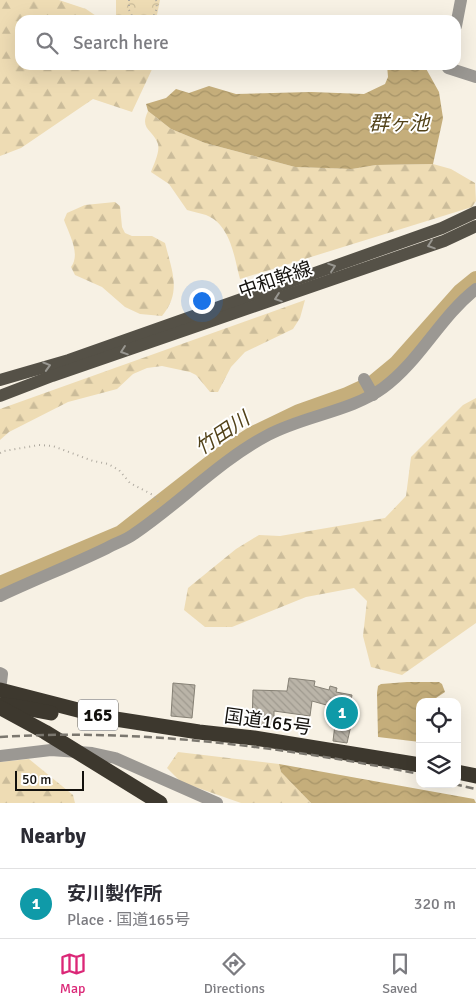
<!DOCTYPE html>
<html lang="en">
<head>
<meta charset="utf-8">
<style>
	body { margin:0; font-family:Signika,"Noto Sans JP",sans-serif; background:#f2f2f3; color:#2b2b33 }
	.controls { position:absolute; right:15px; bottom:15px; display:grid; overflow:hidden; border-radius:10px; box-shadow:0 5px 20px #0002 }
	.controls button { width:45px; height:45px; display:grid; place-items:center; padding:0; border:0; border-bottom:1px solid #e1e1e2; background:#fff; color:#2b2b33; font:25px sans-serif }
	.scale { position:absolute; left:15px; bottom:12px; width:69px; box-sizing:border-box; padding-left:5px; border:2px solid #13110d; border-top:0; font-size:14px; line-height:18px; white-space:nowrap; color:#13110d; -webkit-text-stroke:4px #fff; paint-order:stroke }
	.you { position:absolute; left:201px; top:300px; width:18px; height:18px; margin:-12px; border:4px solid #fff; border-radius:50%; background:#1a73e8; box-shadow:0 0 0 8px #1a73e833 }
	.badge { display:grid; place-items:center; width:32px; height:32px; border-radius:50%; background:#db2777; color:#fff; font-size:16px; font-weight:700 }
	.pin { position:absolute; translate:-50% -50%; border:2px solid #fff; box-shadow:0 1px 5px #0006 }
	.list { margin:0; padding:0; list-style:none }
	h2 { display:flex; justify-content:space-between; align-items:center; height:65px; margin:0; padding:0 20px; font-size:21px }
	h2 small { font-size:16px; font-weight:400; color:#7c7c81 }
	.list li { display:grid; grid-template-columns:32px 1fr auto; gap:15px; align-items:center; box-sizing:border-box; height:70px; padding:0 20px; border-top:1px solid #e1e1e2 }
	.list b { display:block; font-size:19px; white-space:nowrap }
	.list p { margin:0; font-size:16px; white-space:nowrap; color:#7c7c81 }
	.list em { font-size:16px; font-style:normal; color:#7c7c81 }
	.icon { flex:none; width:28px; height:28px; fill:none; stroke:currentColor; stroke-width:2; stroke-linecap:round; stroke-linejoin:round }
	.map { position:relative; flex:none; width:476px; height:803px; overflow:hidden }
	.search { position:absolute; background:#fff; box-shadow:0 5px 20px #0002; left:15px; right:15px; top:15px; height:55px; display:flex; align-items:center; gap:12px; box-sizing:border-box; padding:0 18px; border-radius:15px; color:#7c7c81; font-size:19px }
	.sheet { height:135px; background:#fff }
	nav { display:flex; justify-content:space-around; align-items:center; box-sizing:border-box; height:70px; border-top:1px solid #e1e1e2; background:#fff; font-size:14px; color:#7c7c81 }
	nav a { display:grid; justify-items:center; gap:2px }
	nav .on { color:#db2777 }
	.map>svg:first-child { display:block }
</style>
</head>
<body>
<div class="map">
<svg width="476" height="803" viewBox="0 0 476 803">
	<defs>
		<pattern id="forest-firs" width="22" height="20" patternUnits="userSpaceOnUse" patternTransform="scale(1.25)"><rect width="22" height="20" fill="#eedcb4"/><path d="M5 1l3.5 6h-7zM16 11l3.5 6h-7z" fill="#cbbc9a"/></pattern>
		<pattern id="park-crowns" width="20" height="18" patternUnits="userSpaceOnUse" patternTransform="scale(1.25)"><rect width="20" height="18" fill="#eedcb4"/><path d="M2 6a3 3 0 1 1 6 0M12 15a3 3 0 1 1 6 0" fill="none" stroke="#cbbc9a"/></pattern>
		<pattern id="water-waves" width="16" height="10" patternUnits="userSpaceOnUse" patternTransform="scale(1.25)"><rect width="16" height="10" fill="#c5ae7b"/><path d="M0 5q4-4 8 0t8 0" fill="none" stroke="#a89569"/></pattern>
		<pattern id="building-back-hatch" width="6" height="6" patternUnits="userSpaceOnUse" patternTransform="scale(1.25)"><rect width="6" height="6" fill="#bab4a8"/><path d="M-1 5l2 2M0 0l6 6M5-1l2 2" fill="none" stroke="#9f9a8f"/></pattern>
	</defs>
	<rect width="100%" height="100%" fill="#f7f1e4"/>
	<g fill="url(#forest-firs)">
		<polygon points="0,0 59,0 86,9 102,20 20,20 20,65 154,65 132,112 93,99 21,148 0,156"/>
		<path d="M148,111L171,129L205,143L295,167L352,169L376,165L433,164L451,169L475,183L476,201L472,207L240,279C234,257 231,225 206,215C200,213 193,212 187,210L169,184L151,172C154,164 160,152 158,144C153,129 139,130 148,111Z"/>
		<path d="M115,202L120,206L122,227L125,233L132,236H152L165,243C172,271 182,292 162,316L140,314L125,307L102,287L75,275L71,267C81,254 69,234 64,220L67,213L85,205Z"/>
		<polygon points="305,300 300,318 293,329 245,352 231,367 218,392 210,392 196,375 190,372 162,366 147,368 133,374 117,389 68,402 9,432 0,440 0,409"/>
		<polygon points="476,398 476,623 402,675 371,667 363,636 367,601 354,588 306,597 232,627 205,627 184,610 188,588 236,549 259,535 280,536 385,518 406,496 411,457 463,405"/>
		<polygon points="178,752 279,764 281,772 311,803 241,803 181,782 167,768"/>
		<polygon points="29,759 73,795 75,803 0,803 0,762"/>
	</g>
	<polygon fill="url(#park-crowns)" points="116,0 160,0 156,20 126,20 125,18 116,17"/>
	<g fill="url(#water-waves)">
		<polygon points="387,65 424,65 439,92 443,118 433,164 376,165 352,169 295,167 205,143 171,129 148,111 146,104 166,98 176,89 189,93 209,86 236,94 311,92 364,94 385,84 388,77"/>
		<polygon points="407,682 439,682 442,684 445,692 436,698 435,702 420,702 420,742 378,737 377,693 378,686 381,684"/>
		<polygon points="279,764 474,799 476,803 311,803 281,772"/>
	</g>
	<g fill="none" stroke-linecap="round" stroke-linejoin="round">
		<polyline stroke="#c5ae7b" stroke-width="16" points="0,584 121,533 222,454 253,434 299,412 347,395 373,383 396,364 460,292 476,279"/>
	</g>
	<g fill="url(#building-back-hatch)" stroke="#868175">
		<polygon points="289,678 315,681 314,686 329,690 330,686 337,688 336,692 352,695 348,720 352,721 347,743 333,741 337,708 312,701 310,716 274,711 274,726 252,726 253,690 287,691"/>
		<polygon points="173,683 195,685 192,718 171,716"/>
	</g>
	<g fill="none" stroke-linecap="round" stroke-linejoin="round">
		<g stroke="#afaaa0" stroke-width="2" stroke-dasharray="1 4" stroke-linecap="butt">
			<polyline points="129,0 129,10 134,20"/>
			<polyline points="152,20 157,8 156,0"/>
			<polyline points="0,453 4,451 39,445 53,446 93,461 108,464 119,470 130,483 153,495 159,503"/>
		</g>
		<g stroke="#9b9893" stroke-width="12">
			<polyline points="456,26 461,0"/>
			<polyline points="449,65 448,68 476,77"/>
			<polyline points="364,379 373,395"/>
			<path d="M0,596C36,579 72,565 107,548C116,543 126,540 134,534C180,503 219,461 268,435C303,416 352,411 383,388C420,361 440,317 476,289"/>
			<polyline points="0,673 2,674 0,690"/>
			<polyline points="0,756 51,750 92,753 115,758 217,803"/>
		</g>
		<g stroke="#555147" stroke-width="12">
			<polyline points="0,380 69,360 442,228 476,212"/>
			<polyline points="0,396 52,376 444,241 476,226"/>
		</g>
		<g stroke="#3d382e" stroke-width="15">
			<polyline points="0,690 109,718 199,732 254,738 420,765"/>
			<polyline points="0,705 14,706 51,713"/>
			<polyline points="1,708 45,732 160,803"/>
			<polyline points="457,772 476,776"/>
		</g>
		<g stroke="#7b776f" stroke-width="2.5" stroke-dasharray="8 4" stroke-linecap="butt">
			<path d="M0,737C140,728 282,747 420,774"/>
			<polyline points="454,784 476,789"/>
		</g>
	</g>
	<defs><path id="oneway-chevron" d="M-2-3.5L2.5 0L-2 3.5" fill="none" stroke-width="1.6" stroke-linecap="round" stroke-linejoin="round" transform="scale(1.25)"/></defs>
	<g stroke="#999791">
		<use href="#oneway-chevron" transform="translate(431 245) rotate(161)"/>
		<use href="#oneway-chevron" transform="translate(332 267) rotate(-19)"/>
		<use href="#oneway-chevron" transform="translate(278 298) rotate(161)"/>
		<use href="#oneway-chevron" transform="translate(124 351) rotate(161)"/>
		<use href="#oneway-chevron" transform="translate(47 366) rotate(-17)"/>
	</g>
	<g text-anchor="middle" stroke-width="4" stroke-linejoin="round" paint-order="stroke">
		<rect fill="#fff" stroke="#5a5856" stroke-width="1" x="78" y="699.5" width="40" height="31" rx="4"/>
		<g font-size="18" font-weight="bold" fill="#13110d">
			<text x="98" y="721">165</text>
		</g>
		<g font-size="19" fill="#13110d" stroke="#fff">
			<text transform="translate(275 279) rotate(-19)" y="7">中和幹線</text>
			<text transform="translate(268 721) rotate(8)" y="7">国道165号</text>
		</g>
		<g font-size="20" font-style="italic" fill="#524219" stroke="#fff">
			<text x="399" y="130">群ヶ池</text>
			<text transform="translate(222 433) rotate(-34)" y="7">竹田川</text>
		</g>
	</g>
</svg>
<div class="controls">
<button><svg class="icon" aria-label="locate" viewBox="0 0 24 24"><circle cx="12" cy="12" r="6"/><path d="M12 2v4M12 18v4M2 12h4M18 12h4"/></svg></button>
<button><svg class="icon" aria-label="layers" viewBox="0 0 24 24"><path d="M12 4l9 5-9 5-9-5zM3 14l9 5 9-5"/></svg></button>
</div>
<div class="scale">50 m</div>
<div class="you"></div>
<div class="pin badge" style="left:342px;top:713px;background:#0f9aa8">1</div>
<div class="search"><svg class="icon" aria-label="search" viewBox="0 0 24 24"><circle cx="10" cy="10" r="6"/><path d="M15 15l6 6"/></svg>Search here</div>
</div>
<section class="sheet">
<h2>Nearby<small></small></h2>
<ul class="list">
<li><span class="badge" style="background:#0f9aa8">1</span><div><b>安川製作所</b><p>Place · 国道165号</p></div><em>320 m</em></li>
</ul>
</section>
<nav>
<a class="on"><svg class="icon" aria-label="map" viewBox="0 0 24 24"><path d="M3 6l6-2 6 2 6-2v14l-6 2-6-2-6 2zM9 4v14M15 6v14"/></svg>Map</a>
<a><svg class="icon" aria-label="directions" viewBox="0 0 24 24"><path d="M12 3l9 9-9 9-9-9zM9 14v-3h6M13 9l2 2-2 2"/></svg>Directions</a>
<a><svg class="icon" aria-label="saved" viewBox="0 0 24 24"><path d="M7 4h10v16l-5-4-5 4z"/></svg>Saved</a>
</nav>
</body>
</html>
